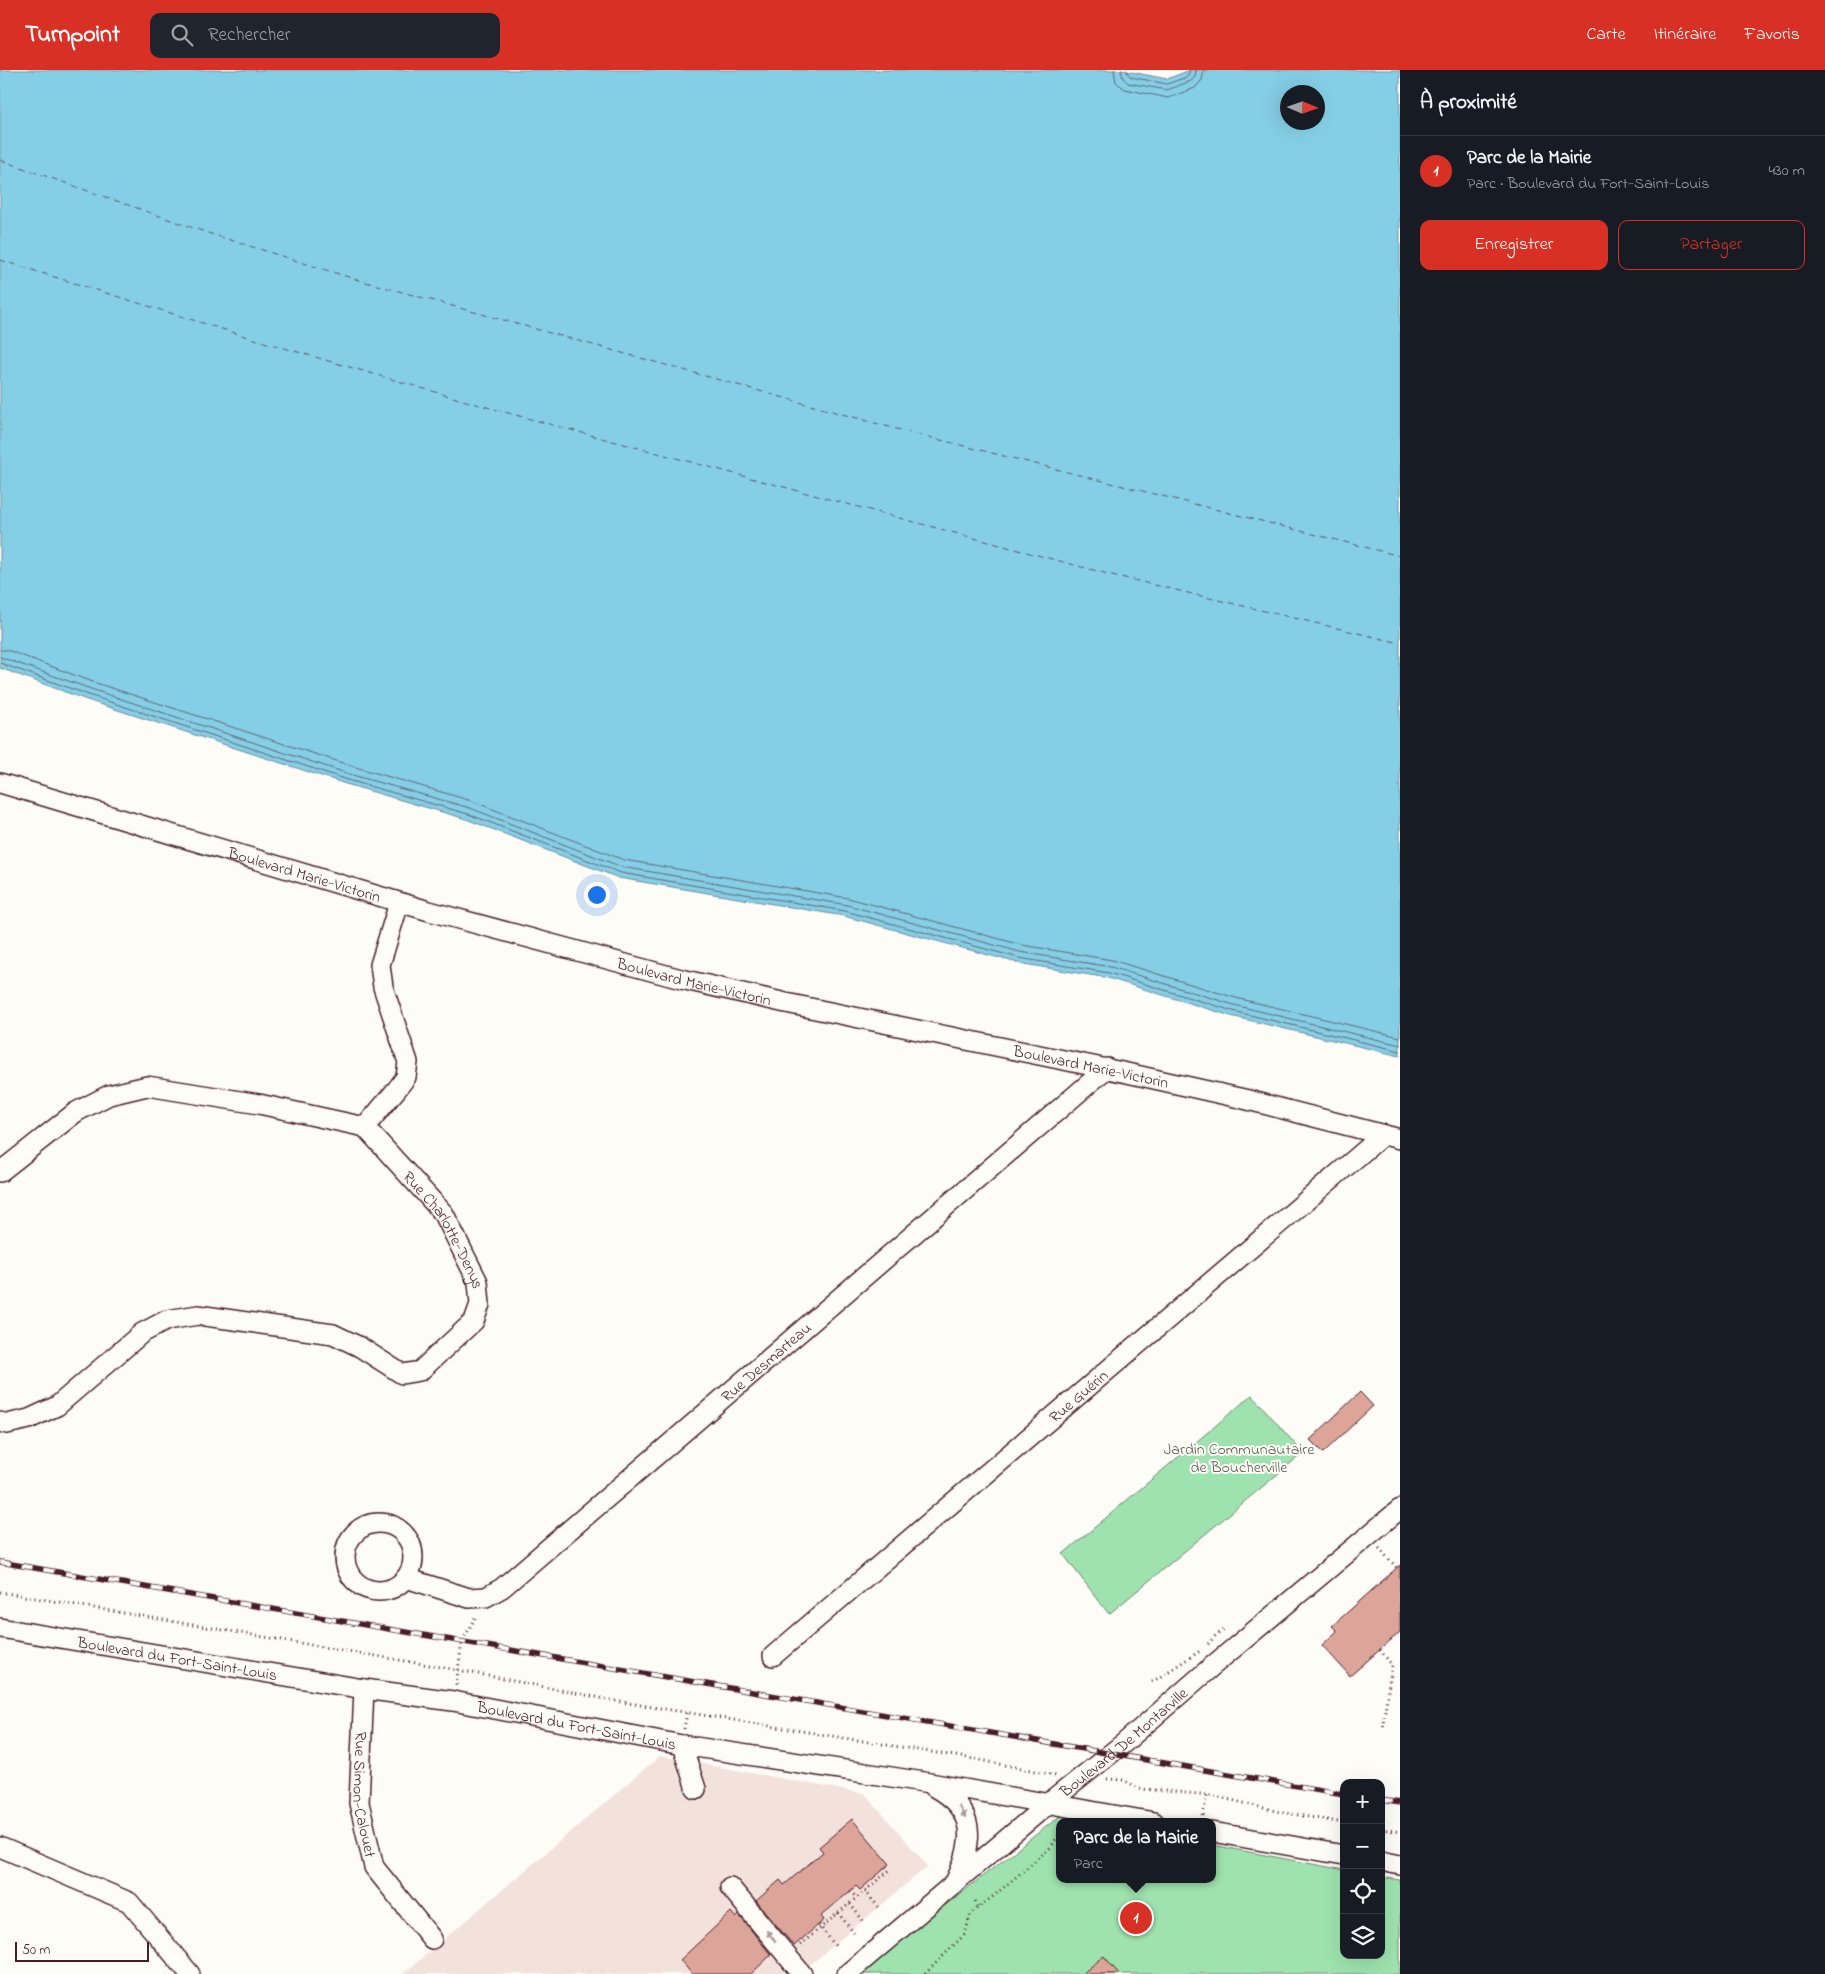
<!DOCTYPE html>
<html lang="fr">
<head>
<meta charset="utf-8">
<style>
	body { margin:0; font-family:"Indie Flower",sans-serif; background:#20242c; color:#f1f3f6 }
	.controls { position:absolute; right:15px; bottom:15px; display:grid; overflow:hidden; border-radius:10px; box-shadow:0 5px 20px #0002 }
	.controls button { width:45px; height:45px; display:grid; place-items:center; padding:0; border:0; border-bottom:1px solid #363941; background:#171b24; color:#f1f3f6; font:25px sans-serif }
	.compass { position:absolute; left:1280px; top:15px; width:45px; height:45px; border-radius:50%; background:#171b24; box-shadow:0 5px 20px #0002; rotate:92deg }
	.scale { position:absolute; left:15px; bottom:12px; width:134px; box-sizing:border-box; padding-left:5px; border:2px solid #4a1f2b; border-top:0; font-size:14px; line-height:18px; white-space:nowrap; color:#4a1f2b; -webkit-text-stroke:4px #fdfcf7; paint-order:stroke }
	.you { position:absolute; left:596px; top:824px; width:18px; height:18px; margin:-12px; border:4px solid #fff; border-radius:50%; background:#1a73e8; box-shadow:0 0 0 8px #1a73e833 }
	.badge { display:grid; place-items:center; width:32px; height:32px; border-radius:50%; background:#d93025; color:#fff; font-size:16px; font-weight:700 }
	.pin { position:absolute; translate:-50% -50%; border:2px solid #fff; box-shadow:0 1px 5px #0006 }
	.popup { position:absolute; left:1056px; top:1748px; width:160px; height:65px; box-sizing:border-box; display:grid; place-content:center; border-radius:10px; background:#171b24; filter:drop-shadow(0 1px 4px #0005); font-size:16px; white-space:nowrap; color:#9ea1a6 }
	.popup b { font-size:19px; color:#f1f3f6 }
	.popup::after { content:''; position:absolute; left:50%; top:100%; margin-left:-10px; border:10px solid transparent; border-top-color:#171b24 }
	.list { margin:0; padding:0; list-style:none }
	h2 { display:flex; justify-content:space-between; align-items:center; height:65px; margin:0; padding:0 20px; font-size:21px }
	h2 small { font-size:16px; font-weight:400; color:#9ea1a6 }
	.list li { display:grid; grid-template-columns:32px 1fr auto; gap:15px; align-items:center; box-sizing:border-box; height:70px; padding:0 20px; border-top:1px solid #363941 }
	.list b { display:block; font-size:19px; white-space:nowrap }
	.list p { margin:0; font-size:16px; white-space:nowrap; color:#9ea1a6 }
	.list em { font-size:16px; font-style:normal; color:#9ea1a6 }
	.actions { display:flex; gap:10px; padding:15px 20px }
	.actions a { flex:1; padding:11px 0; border:1px solid #d93025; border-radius:10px; text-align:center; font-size:18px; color:#d93025 }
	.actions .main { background:#d93025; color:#fff }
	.icon { flex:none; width:28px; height:28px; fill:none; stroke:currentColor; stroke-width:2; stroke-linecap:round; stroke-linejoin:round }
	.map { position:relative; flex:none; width:1400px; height:1904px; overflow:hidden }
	header { display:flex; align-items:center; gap:30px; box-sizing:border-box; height:70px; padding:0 25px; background:#d93025; color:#fff }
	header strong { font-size:24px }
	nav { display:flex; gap:28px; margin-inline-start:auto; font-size:18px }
	.search { width:350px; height:45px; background:#20242c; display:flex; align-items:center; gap:12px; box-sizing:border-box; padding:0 18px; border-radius:10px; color:#9ea1a6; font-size:19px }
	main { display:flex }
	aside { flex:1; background:#171b24 }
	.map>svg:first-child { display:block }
</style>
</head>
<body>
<header>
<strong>Turnpoint</strong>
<div class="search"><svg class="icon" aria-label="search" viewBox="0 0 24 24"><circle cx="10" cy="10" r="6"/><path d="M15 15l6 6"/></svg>Rechercher</div>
<nav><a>Carte</a><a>Itinéraire</a><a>Favoris</a></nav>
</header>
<main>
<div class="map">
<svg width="1400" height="1904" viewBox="0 0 1400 1904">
	<rect width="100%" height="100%" fill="#fdfcf7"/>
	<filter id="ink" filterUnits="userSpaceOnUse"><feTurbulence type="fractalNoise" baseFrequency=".02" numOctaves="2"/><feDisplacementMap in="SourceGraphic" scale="10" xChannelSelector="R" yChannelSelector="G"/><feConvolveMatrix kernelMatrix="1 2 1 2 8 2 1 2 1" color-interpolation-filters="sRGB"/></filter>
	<g filter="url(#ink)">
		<polygon fill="#f3e2db" points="660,1686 865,1724 928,1796 799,1904 403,1904"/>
		<g fill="#9ee3af" stroke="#74816d">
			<polygon points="1252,1325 1303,1383 1109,1544 1063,1484"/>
			<polygon points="1060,1746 1091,1752 1060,1752 1060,1809 1212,1809 1212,1775 1344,1800 1344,1885 1381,1885 1381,1807 1400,1810 1400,1904 857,1904"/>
		</g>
		<path fill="#85cfe6" stroke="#6d899b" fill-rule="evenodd" d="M0,0H1121L1167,9L1190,0H1400V986L1231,946L1108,908L1018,893L844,846L619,808L466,749L346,714L87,630L0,598ZM1288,22H1318V52H1288Z"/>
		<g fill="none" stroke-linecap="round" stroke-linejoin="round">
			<g stroke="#626576" stroke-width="1">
				<polyline points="1114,0 1116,12 1125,19 1168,28 1195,18 1202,10 1204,0"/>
				<polyline points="1121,0 1123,8 1128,13 1167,20 1191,11 1195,7 1196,0"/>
				<polyline points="1127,0 1128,4 1131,7 1167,14 1187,7 1190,0"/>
				<polyline points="0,580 7,580 93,612 352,696 472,731 624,790 848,828 1022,875 1112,890 1236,928 1400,967"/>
				<polyline points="0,587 91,619 349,704 470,738 622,797 847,835 1020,882 1111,897 1234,935 1400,975"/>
				<polyline points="0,593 89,625 348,710 468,744 621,803 845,841 1019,888 1109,903 1233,941 1400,981"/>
			</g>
			<g stroke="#5c5463" stroke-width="1" stroke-dasharray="6 5" stroke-linecap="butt">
				<polyline points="0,90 208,163 355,209 893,358 1400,486"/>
				<polyline points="0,190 267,273 497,340 1108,504 1400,573"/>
			</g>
		</g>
		<g fill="#dda599" stroke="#4a1f2b">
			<polygon points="1360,1322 1373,1336 1323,1383 1310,1370"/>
			<polygon points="1400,1495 1400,1562 1350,1606 1322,1575 1337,1561 1332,1556"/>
			<polygon points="852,1749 890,1794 860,1820 856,1816 821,1846 824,1850 794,1876 756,1831 780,1810 784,1815 823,1782 819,1777"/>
			<polygon points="731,1842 736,1848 739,1845 771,1885 751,1904 692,1904 680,1890"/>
			<polygon points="1104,1886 1119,1904 1082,1904"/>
		</g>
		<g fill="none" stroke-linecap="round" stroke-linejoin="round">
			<g stroke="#4a1f2b" stroke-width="22">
				<g id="minor">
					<path id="s1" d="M0,713L429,841L681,909L786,933L1127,1003L1244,1029L1400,1069"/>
					<polyline points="365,1057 397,1019 406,1007 408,992 383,917 380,895 399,833"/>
					<path id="s2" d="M0,1102L76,1042L109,1025L147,1016L259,1034L365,1057L444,1144L478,1212L480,1234L474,1251L420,1301L402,1304L360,1277L333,1264L198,1245L167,1250L142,1263L57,1336L29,1349L7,1354L0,1352"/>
					<circle cx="379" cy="1487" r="34"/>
					<path id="s3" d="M406,1508L469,1528L486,1527L502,1518L1107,998"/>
					<path id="s4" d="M0,1558L364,1619L453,1631L682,1675L924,1712L1154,1752"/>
					<path id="s5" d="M773,1586L1383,1065"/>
					<path id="s6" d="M364,1619L359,1733L374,1797L432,1869"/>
					<polyline points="682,1675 696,1719"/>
					<path d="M934,1717C976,1740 975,1770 956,1810"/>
					<polyline points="1212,1762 1344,1785"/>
					<polyline points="0,1777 129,1832 190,1904"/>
					<polyline points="1381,1791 1400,1795"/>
					<polyline points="730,1817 802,1904"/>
					<path id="s7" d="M847,1904L1049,1733L1124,1673L1210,1598L1400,1439"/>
				</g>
			</g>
			<g stroke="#4a1f2b" stroke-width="3" stroke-dasharray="1 4" stroke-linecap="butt">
				<polyline points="1379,1478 1397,1498"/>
				<polyline points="0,1522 458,1600 616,1631 980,1690 1056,1705"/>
				<polyline points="1208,1574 1216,1565 1226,1559"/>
				<polyline points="1380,1580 1392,1595 1382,1660"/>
				<polyline points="1152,1612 1200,1581"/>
				<polyline points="456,1615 462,1572 476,1546"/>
				<polyline points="684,1659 687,1643"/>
				<polyline points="1107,1709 1123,1710 1141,1719 1211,1725 1280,1742 1344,1753"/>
				<polyline points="1203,1746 1207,1725"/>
				<polyline points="1381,1759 1400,1762"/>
				<polyline points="850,1821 857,1828"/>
				<polyline points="865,1821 881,1840"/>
				<polyline points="975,1831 978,1837"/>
				<polyline points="850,1834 865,1853"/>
				<polyline points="838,1843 854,1863"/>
				<polyline points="819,1855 837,1878"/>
				<polyline points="800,1875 891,1799"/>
				<polyline points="925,1904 965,1864 971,1843 995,1825 1051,1777 1060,1763"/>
			</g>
			<use href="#minor" stroke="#fdfcf7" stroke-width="19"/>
			<g stroke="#4a1f2b" stroke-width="5.5">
				<g id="rail">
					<polyline points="0,1492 1344,1724"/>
					<polyline points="1381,1730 1400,1733"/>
				</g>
			</g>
			<use href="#rail" stroke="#fdfcf7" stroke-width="4" stroke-dasharray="11" stroke-linecap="butt"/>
		</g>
		<defs><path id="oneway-solid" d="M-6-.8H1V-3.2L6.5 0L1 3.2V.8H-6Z" transform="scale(1.25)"/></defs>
		<g fill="#ac999b">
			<use href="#oneway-solid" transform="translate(962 1742) rotate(59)"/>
			<use href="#oneway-solid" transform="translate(771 1866) rotate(-129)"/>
		</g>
	</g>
	<g text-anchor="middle" stroke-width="4" stroke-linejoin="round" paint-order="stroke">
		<g font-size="16" fill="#4a1f2b" stroke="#fdfcf7">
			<text dy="6" stroke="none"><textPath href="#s1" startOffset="318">Boulevard Marie-Victorin</textPath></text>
			<text dy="6" stroke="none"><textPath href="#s1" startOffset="722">Boulevard Marie-Victorin</textPath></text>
			<text dy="6" stroke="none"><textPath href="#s1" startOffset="1128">Boulevard Marie-Victorin</textPath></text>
			<text dy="6" stroke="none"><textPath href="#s2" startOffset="526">Rue Charlotte-Denys</textPath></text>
			<text dy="6" stroke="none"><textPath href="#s3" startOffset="449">Rue Desmarteau</textPath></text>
			<text dy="6" stroke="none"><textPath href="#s5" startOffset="401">Rue Guérin</textPath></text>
			<text dy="6" stroke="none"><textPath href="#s4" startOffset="180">Boulevard du Fort-Saint-Louis</textPath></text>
			<text dy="6" stroke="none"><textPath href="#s4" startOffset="585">Boulevard du Fort-Saint-Louis</textPath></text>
			<text dy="6" stroke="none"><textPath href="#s7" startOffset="361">Boulevard De Montarville</textPath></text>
			<text dy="6" stroke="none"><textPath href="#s6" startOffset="106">Rue Simon-Calouet</textPath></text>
		</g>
		<g font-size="16" fill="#635a53" stroke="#fdfcf7">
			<text x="1239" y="1384">Jardin Communautaire<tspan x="1239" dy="18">de Boucherville</tspan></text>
		</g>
	</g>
</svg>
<div class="controls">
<button>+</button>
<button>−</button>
<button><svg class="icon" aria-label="locate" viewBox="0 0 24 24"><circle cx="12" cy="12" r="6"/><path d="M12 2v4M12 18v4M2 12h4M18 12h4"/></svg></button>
<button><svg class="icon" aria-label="layers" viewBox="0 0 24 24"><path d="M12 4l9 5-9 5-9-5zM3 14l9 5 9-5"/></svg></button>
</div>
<svg class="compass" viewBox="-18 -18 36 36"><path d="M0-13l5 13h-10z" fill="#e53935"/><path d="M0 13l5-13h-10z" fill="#9ea1a6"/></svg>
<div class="scale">50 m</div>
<div class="you"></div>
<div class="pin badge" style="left:1136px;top:1848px">1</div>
<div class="popup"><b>Parc de la Mairie</b>Parc</div>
</div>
<aside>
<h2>À proximité<small></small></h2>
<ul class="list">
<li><span class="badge">1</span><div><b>Parc de la Mairie</b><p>Parc · Boulevard du Fort-Saint-Louis</p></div><em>430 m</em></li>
</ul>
<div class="actions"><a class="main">Enregistrer</a><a>Partager</a></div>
</aside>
</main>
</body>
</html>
